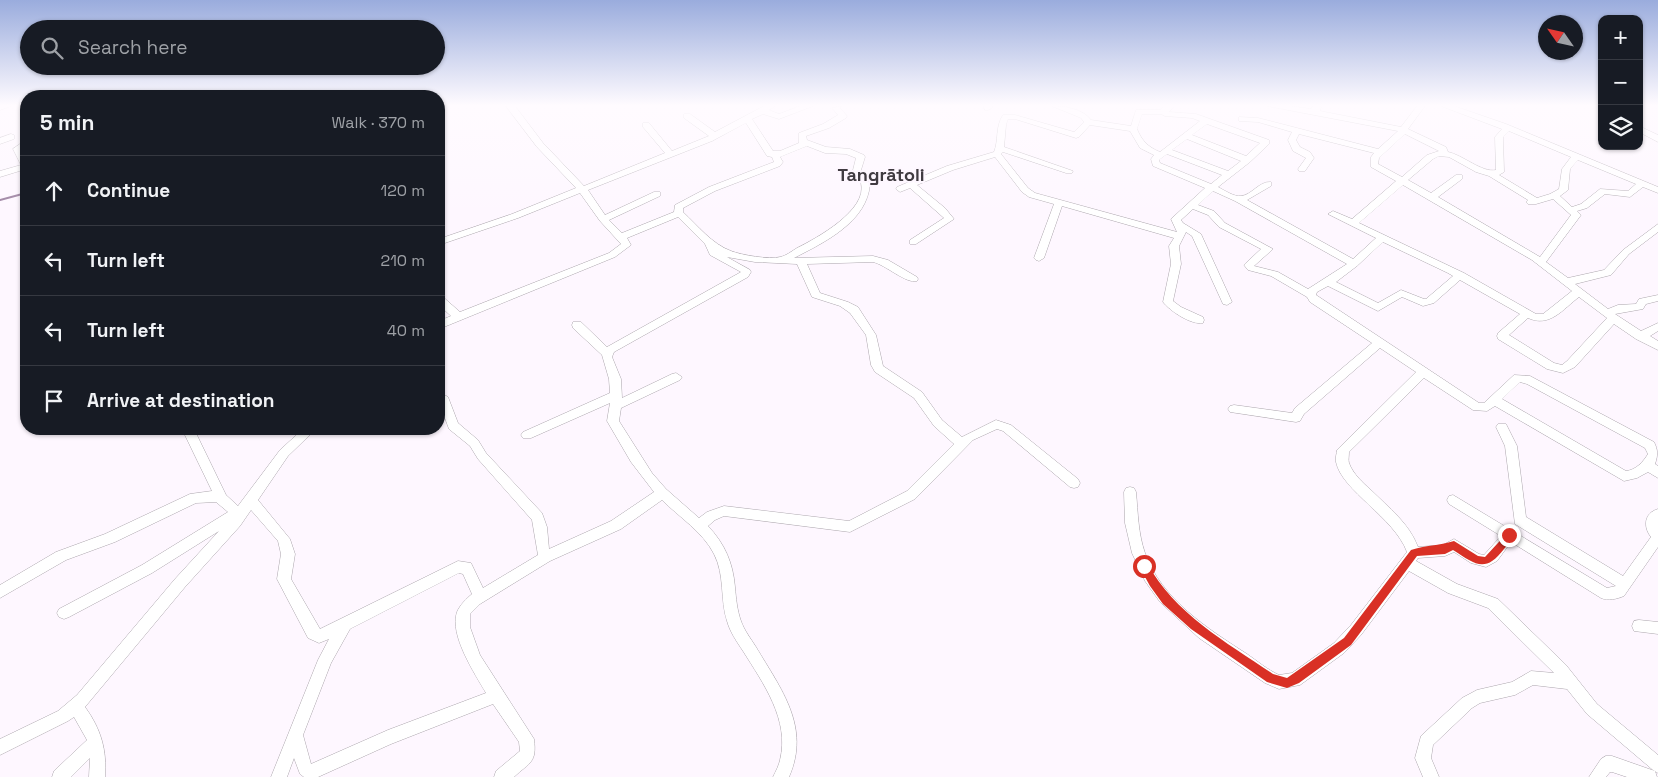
<!DOCTYPE html>
<html lang="en">
<head>
<meta charset="utf-8">
<style>
	body { margin:0; font-family:"Space Grotesk",sans-serif; background:#242831; color:#f1f3f6 }
	.controls { position:absolute; right:15px; top:15px; display:grid; overflow:hidden; border-radius:10px; box-shadow:0 1px 4px #0004 }
	.controls button { width:45px; height:45px; display:grid; place-items:center; padding:0; border:0; border-bottom:1px solid #363941; background:#171b24; color:#f1f3f6; font:25px sans-serif }
	.compass { position:absolute; left:1538px; top:15px; width:45px; height:45px; border-radius:50%; background:#171b24; box-shadow:0 1px 4px #0004; rotate:304deg }
	.stop { position:absolute; width:15px; height:15px; margin:-11px; border:4px solid #d93025; border-radius:50%; background:#fff }
	.stop.end { background:#d93025; border-color:#fff; box-shadow:0 1px 5px #0008 }
	.list { margin:0; padding:0; list-style:none }
	h2 { display:flex; justify-content:space-between; align-items:center; height:65px; margin:0; padding:0 20px; font-size:21px }
	h2 small { font-size:16px; font-weight:400; color:#9ea1a6 }
	.list li { display:grid; grid-template-columns:32px 1fr auto; gap:15px; align-items:center; box-sizing:border-box; height:70px; padding:0 20px; border-top:1px solid #363941 }
	.list b { display:block; font-size:19px; white-space:nowrap }
	.list em { font-size:16px; font-style:normal; color:#9ea1a6 }
	.icon { flex:none; width:28px; height:28px; fill:none; stroke:currentColor; stroke-width:2; stroke-linecap:round; stroke-linejoin:round }
	.map { position:relative; flex:none; width:1658px; height:777px; overflow:hidden }
	.search { position:absolute; background:#171b24; box-shadow:0 1px 4px #0004; left:20px; top:20px; width:425px; height:55px; display:flex; align-items:center; gap:12px; box-sizing:border-box; padding:0 18px; border-radius:28px; color:#9ea1a6; font-size:19px }
	.panel { position:absolute; background:#171b24; box-shadow:0 1px 4px #0004; left:20px; top:90px; width:425px; height:345px; border-radius:20px }
	.map>svg:first-child { display:block }
</style>
</head>
<body>
<div class="map">
<svg width="1658" height="777" viewBox="0 0 1658 777">
	<rect width="100%" height="100%" fill="#fef7ff"/>
	<g fill="none" stroke-linecap="round" stroke-linejoin="round">
		<polyline stroke="#967a9b" stroke-width="2" points="0,200 26,193"/>
		<g stroke="#aca6ad" stroke-width="1">
			<g id="minor">
				<polygon points="0,106 11,106 0,110"/>
				<path d="M506,106H515L543,143L584,186L665,153L643,127V123H649L672,151L709,136L684,118V114H690L715,132L764,106H775L769,110L779,114L800,106H813L779,119L763,114L752,119L773,151H780L799,143V133L823,124L838,115L832,108L842,106L840,108L847,116L846,118L829,128L806,136L807,140L826,147L850,149L864,155L865,157L861,170L870,184C867,222 825,242 794,258L873,256L888,260L917,277L918,279L917,281C906,284 886,265 873,262L807,264L820,293L848,302L858,307L876,335L883,366L922,392L942,420L962,437L996,420L1011,425L1078,479L1080,483L1078,487L1074,488L1070,487L1003,431L997,429L973,440L915,499L850,532L724,516L715,520L708,526C725,544 733,563 735,587C736,598 737,610 741,621C744,630 751,639 756,647C781,689 811,727 789,777H773C776,771 779,765 780,760C790,720 763,683 743,651C737,642 730,632 727,621C720,600 725,575 714,554C703,532 679,517 662,500L621,529L550,561L480,604L470,614V627L480,655L534,739C537,763 530,762 514,777H494L496,771L520,751L519,742L493,704L391,744L318,777H304L300,774L294,758L287,777H271L318,660L329,639L319,643L308,638L277,579L281,554L278,541L251,510L240,526L185,587L85,707C101,729 107,750 105,777H89L90,758L71,777H52L54,771L87,740L74,717L68,721L0,755V739L58,711L77,695L175,579L219,531L152,573L69,617L64,619L59,617L57,613L59,609L142,565L228,512L216,502L196,503L115,542L66,560L0,598V585L56,552L105,534L190,494L212,491L182,429H194L226,495L238,506L280,450L303,429H316L288,456L258,500L290,539L295,554L291,579L320,629L458,561L471,563L483,588L538,555L532,520L478,459L470,446L449,429L439,402V392L448,397L458,423L478,440L486,453L542,513L547,527L549,549L611,521L654,492L631,462L607,421L610,403L531,438H523L521,435L523,432L610,393L609,379L602,355L573,328L572,325L573,322H581L607,347L741,272L710,255L705,244L678,217L627,238L631,245L615,257L439,329V321L451,316L439,305V296L443,297L460,312L609,253L621,244L600,221L580,193L518,218L439,245V239L512,214L576,188L537,147ZM746,123L767,156L772,157L774,162L709,187L675,205L674,212L622,233L609,220L660,196V192H654L605,215L588,190L712,141ZM807,146L825,153L846,154L856,158L853,170C855,174 860,178 861,183C868,210 817,238 797,248C792,251 786,256 780,257C770,260 741,255 731,251C712,244 698,226 683,212V208L715,191L780,166L783,162L780,157ZM727,257L755,262L797,264L812,297L840,306L850,313L866,335L871,365L875,372L914,398L934,426L954,444L907,491L849,521L724,506L707,512L699,518L666,489L652,473L619,421L621,408L680,380L682,377L676,373L672,374L622,398L621,379L612,357L614,352L748,277L751,272L750,270ZM459,573L463,574L472,594C466,599 460,605 457,612C449,635 475,674 486,693L388,730L311,764L303,735L331,663L350,629Z"/>
				<polygon points="984,106 992,106 992,108 988,110 985,110"/>
				<path d="M1052,106C1065,106 1083,109 1091,120L1131,126L1136,110H1160L1164,106H1174L1169,112L1196,114L1269,140V144L1250,162L1218,187C1224,190 1234,197 1241,196C1252,195 1259,181 1271,182V186L1247,200L1353,259L1376,238L1328,214L1333,211L1352,219L1396,181L1371,167V157L1374,153L1299,134L1296,140L1300,147L1310,152L1314,158L1305,171H1299L1298,169L1306,158L1293,151L1288,140L1292,132L1258,122L1239,121V117L1258,118L1378,149L1398,131L1267,106H1290L1311,109L1313,106H1321L1320,111L1401,127L1417,106H1425L1408,129L1446,147L1448,152C1463,155 1482,173 1496,170L1495,137L1502,129L1441,106H1454L1506,124L1658,187V193L1643,187L1630,197L1605,194L1587,208L1577,211L1581,215L1546,262L1568,278L1604,270L1623,250L1658,224V232L1629,254L1611,275L1575,284L1608,309L1618,305L1636,304L1639,299L1658,295V301L1646,304L1643,309L1615,314L1641,331L1658,323V331L1650,336L1658,341V350L1636,339L1614,324L1575,367L1563,373L1547,369L1498,339L1497,336L1498,333L1520,314L1460,280L1434,303L1423,306L1402,297L1378,311L1328,286L1317,292L1316,295L1479,403H1484L1514,375L1530,376L1654,442C1658,450 1658,455 1655,464L1658,466V478L1648,472L1637,478L1624,481L1495,406L1487,411L1473,410L1424,378L1349,452C1349,456 1348,460 1349,463C1353,474 1363,483 1371,490C1389,508 1409,523 1418,547L1443,545L1454,539L1479,554L1484,555L1501,536L1449,504L1447,500L1449,496L1453,495L1607,588L1616,586L1515,524L1505,446L1496,427L1498,424H1506L1517,446L1526,517L1623,576L1651,537C1643,527 1644,513 1658,509V547L1624,596C1617,599 1608,601 1601,598L1511,542L1497,561L1486,567L1471,563L1454,552L1445,556L1418,558L1416,561L1457,584L1498,599L1566,665L1597,704L1658,755V773L1653,770L1587,714L1567,689L1533,685L1515,695L1480,703L1472,708L1433,745L1431,758L1439,777H1423L1415,758L1421,736L1462,698L1477,690L1512,682L1531,671L1554,673L1488,608L1448,593L1409,571L1361,635L1344,653L1300,685L1279,689L1265,683L1199,638L1160,602L1145,581L1132,553L1125,523L1124,492L1126,488L1130,487L1134,488L1136,492C1138,513 1138,533 1145,553C1161,599 1208,629 1247,654C1257,661 1268,670 1279,675L1292,673L1334,643L1351,625L1407,552C1394,517 1342,491 1336,462C1335,458 1337,453 1337,450L1416,372L1380,348L1304,414L1300,421L1296,422L1230,412L1228,409L1230,406L1234,405L1292,413L1295,408L1372,343L1310,302L1307,297L1271,276L1248,270L1244,265L1246,263L1261,249L1219,227L1208,215L1193,209L1181,220L1183,223L1201,234L1232,302L1227,305L1223,304L1192,236L1186,232L1179,246L1181,264L1173,301L1181,307L1203,317L1204,320L1203,323C1191,325 1170,311 1163,302L1171,264L1169,246L1174,238L1062,206L1044,258L1039,261L1036,260L1034,258L1054,204L1029,197L1022,192L995,157L953,170L917,185L945,208L954,219L916,244H910V240L944,218L910,188L900,192L896,189L897,187L947,166L994,152C999,140 995,127 1003,115H1015L1074,132L1084,122L1081,118ZM1142,114H1161L1165,116L1192,118L1200,121L1160,152C1148,147 1142,141 1137,129ZM1008,119H1015L1076,138L1079,137L1090,125L1130,131L1140,148L1154,155L1151,159L1153,166L1205,188L1171,219L1177,232L1035,193L1028,188L1001,154L1003,152L1066,173H1072L1073,171L1004,147L1006,125ZM1207,124L1260,143L1246,156L1192,135ZM1509,131L1571,157L1562,169L1559,189L1550,194L1537,198L1499,175L1504,172L1503,137ZM1405,134L1439,151L1427,155L1402,177L1378,164L1379,158ZM1187,139L1241,161L1228,171L1172,150ZM1167,154L1222,175L1211,184L1160,163L1159,160ZM1439,156L1449,157L1476,172L1489,176L1528,200L1526,202L1528,204H1536L1553,199L1571,215L1540,257L1438,197L1462,179V175H1456L1431,193L1408,180L1433,159ZM1578,160L1636,184L1628,191L1600,189L1581,204L1572,207L1560,196L1568,190L1570,169ZM1403,185L1532,260L1572,291L1543,314H1536L1464,273L1359,223ZM1213,191L1235,201L1347,264L1308,289L1278,272L1254,266L1273,249L1225,223L1214,211L1198,205ZM1383,242L1448,273L1453,276L1426,299H1424L1401,290L1378,303L1336,282L1357,266ZM1579,297L1607,318L1567,361L1562,365L1554,363L1509,335L1528,318C1550,328 1563,309 1579,297ZM1520,382L1527,384L1645,448L1648,454C1643,462 1636,470 1626,471L1502,399Z"/>
				<polygon points="1639,126 1658,135 1658,142 1639,132"/>
				<polygon points="11,134 14,135 14,139 0,144 0,138"/>
				<polygon points="23,142 26,142 26,147 22,150 26,158 26,169 0,177 0,171 21,165 13,149"/>
				<polygon points="1639,620 1658,622 1658,634 1634,631 1632,626 1634,621"/>
				<polygon points="1606,756 1612,756 1649,769 1655,771 1657,777 1627,777 1612,772 1610,772 1606,777 1589,777 1601,759"/>
			</g>
		</g>
		<use href="#minor" fill="#fff" fill-rule="evenodd"/>
	</g>
	<linearGradient id="sky" x2="0" y2="1"><stop stop-color="#9aacdd"/><stop offset="0.49" stop-color="#fffbff"/><stop offset="1" stop-color="#fffbff" stop-opacity="0"/></linearGradient>
	<rect width="1658" height="215" fill="url(#sky)"/>
	<path fill="#d93025" d="M1509,531L1512,532C1514,538 1508,544 1504,549C1485,574 1475,564 1453,550L1445,554L1417,556L1351,645L1299,683L1287,688L1267,682L1191,629L1163,604L1150,586L1139,566L1140,563H1147C1175,614 1226,642 1273,674L1287,678L1344,638L1411,550C1425,545 1439,546 1454,541L1478,556L1485,557Z"/>
	<g text-anchor="middle" stroke-width="4" stroke-linejoin="round" paint-order="stroke">
		<g font-size="18" font-weight="bold" fill="#403b41" stroke="#fef7ff">
			<text x="881" y="181">Tangrātoli</text>
		</g>
	</g>
</svg>
<div class="controls">
<button>+</button>
<button>−</button>
<button><svg class="icon" aria-label="layers" viewBox="0 0 24 24"><path d="M12 4l9 5-9 5-9-5zM3 14l9 5 9-5"/></svg></button>
</div>
<svg class="compass" viewBox="-18 -18 36 36"><path d="M0-13l5 13h-10z" fill="#e53935"/><path d="M0 13l5-13h-10z" fill="#9ea1a6"/></svg>
<div class="stop" style="left:1144px;top:566px"></div>
<div class="stop end" style="left:1509px;top:535px"></div>
<div class="search"><svg class="icon" aria-label="search" viewBox="0 0 24 24"><circle cx="10" cy="10" r="6"/><path d="M15 15l6 6"/></svg>Search here</div>
<section class="panel">
<h2>5 min<small>Walk · 370 m</small></h2>
<ul class="list">
<li><svg class="icon" aria-label="ahead" viewBox="0 0 24 24"><path d="M12 20V5M6 11l6-6 6 6"/></svg><div><b>Continue</b></div><em>120 m</em></li>
<li><svg class="icon" aria-label="left" viewBox="0 0 24 24"><path d="M17 20v-9H6M10 6l-5 5 5 5"/></svg><div><b>Turn left</b></div><em>210 m</em></li>
<li><svg class="icon" aria-label="left" viewBox="0 0 24 24"><path d="M17 20v-9H6M10 6l-5 5 5 5"/></svg><div><b>Turn left</b></div><em>40 m</em></li>
<li><svg class="icon" aria-label="arrive" viewBox="0 0 24 24"><path d="M6 21V4h12l-3 4 3 4H6"/></svg><div><b>Arrive at destination</b></div></li>
</ul>
</section>
</div>
</body>
</html>
